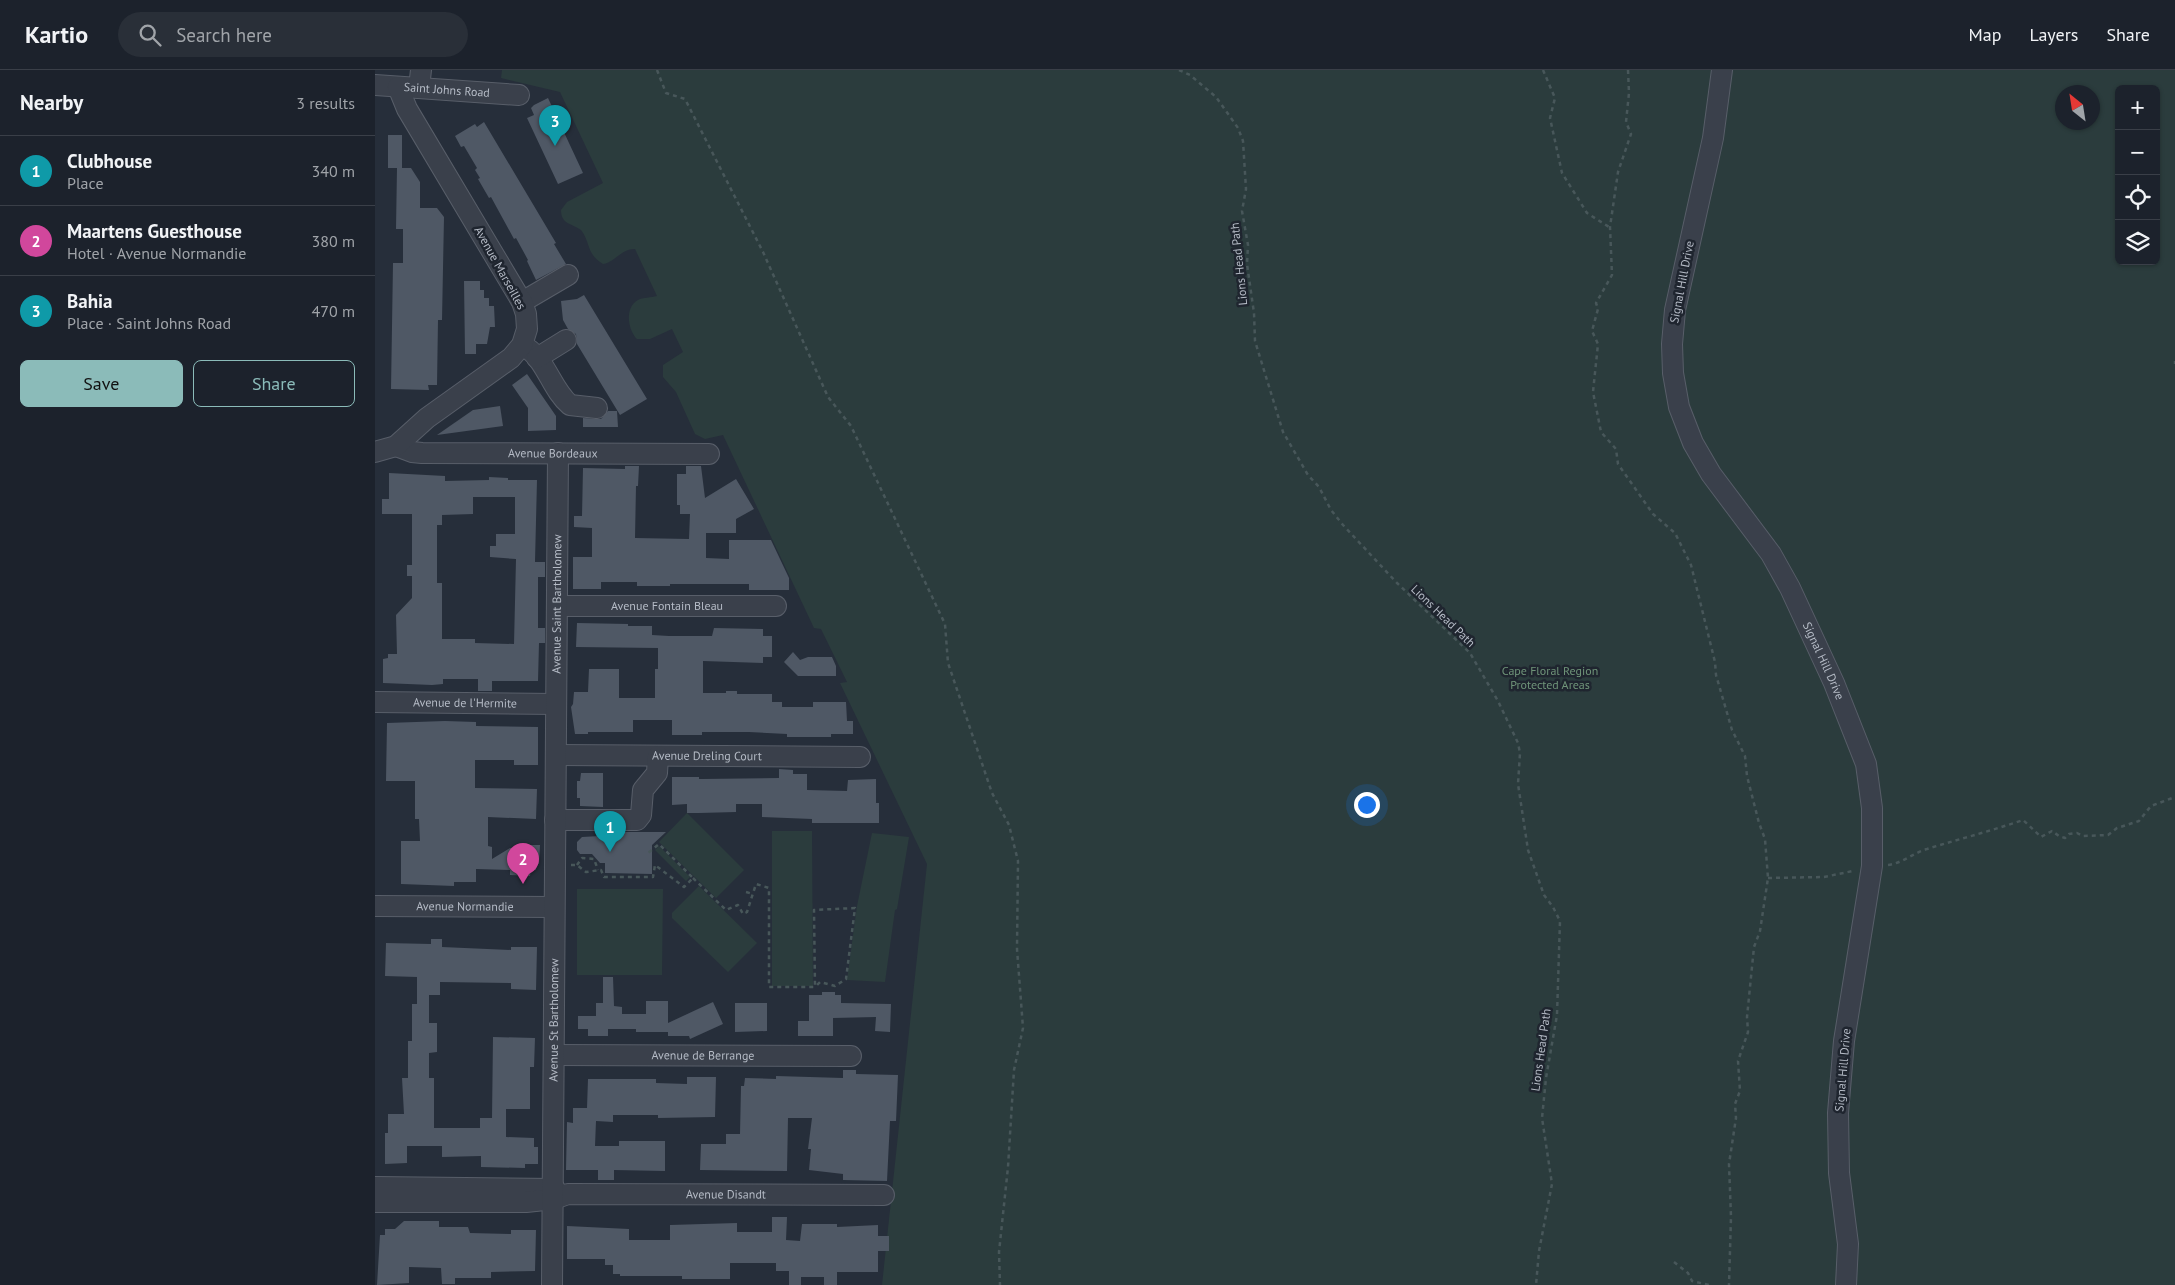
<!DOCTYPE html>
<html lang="en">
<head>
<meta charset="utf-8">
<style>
	body { margin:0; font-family:"PT Sans",sans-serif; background:#292f38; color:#f1f3f6 }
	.controls { position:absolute; right:15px; top:15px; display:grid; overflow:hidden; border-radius:8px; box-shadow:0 1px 4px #0004 }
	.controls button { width:45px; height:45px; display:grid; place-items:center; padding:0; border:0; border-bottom:1px solid #3a3f48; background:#1c222c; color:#f1f3f6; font:25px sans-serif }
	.compass { position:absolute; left:1680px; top:15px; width:45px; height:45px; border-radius:50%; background:#1c222c; box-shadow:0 1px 4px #0004; rotate:330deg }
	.you { position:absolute; left:991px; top:734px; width:18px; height:18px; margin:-12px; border:4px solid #fff; border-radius:50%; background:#1a73e8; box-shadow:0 0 0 8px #1a73e833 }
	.badge { display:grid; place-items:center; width:32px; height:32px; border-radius:50%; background:#8bbbb9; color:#fff; font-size:16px; font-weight:700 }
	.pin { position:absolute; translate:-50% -41px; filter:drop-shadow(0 1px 2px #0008) }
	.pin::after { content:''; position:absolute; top:26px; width:18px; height:15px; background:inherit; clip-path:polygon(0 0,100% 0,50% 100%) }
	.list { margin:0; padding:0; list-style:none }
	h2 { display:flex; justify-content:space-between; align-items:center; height:65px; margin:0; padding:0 20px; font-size:21px }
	h2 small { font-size:16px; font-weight:400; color:#a0a4a9 }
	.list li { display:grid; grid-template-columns:32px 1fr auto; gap:15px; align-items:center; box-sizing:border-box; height:70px; padding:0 20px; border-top:1px solid #3a3f48 }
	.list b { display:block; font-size:19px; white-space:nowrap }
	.list p { margin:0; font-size:16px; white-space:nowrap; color:#a0a4a9 }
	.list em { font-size:16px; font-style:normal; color:#a0a4a9 }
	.actions { display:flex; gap:10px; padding:15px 20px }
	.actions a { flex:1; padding:11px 0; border:1px solid #8bbbb9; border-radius:8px; text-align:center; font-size:18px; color:#8bbbb9 }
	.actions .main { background:#8bbbb9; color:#111 }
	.icon { flex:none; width:28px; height:28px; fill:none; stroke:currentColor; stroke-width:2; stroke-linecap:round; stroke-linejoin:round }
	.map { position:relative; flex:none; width:1800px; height:1215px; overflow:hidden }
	header { display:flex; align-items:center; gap:30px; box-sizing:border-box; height:70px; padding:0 25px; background:#1c222c; border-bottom:1px solid #3a3f48 }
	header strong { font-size:24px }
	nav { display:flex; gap:28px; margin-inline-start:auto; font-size:18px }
	.search { width:350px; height:45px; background:#292f38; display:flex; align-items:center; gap:12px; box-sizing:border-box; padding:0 18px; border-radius:28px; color:#a0a4a9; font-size:19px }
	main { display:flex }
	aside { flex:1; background:#1c222c }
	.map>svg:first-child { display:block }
</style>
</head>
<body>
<header>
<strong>Kartio</strong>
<div class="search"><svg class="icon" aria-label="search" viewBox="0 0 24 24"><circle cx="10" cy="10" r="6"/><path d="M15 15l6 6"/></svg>Search here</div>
<nav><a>Map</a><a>Layers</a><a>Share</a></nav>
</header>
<main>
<aside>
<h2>Nearby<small>3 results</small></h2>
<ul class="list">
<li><span class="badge" style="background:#0f9aa8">1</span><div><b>Clubhouse</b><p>Place</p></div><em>340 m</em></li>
<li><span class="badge" style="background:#d1479c">2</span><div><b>Maartens Guesthouse</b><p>Hotel · Avenue Normandie</p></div><em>380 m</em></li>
<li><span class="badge" style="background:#0f9aa8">3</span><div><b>Bahia</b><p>Place · Saint Johns Road</p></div><em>470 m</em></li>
</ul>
<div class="actions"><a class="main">Save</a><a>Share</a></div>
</aside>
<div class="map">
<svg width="1800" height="1215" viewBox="0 0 1800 1215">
	<rect width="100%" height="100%" fill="#262e3a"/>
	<g fill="#2b3c3d" fill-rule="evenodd">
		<path d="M127,0H1800V1215H507L552,794L465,613L472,612L446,559L439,558L348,365L330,369L320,364L301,322L288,307V295L308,282L297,259L275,269H262C253,260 249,238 263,230C268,227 276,228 282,226L260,179C245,179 241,192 228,194C211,184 216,173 206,160C196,153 186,154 186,140L192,132L228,113L185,22L126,8ZM1744,19H1781V191H1744ZM1688,22H1718V52H1688Z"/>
		<polygon points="312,743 369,800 341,828 284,772"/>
		<polygon points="397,761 437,761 438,916 397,916"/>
		<polygon points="497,763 534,767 522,839 520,840 510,912 472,910 482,836"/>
		<polygon points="284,776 315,807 311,811 280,780"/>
		<polygon points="324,816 382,873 353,902 297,848 297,843"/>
		<polygon points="202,819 288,819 287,905 202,905"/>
	</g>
	<g fill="#4f5865" fill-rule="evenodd">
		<polygon points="173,28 208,103 183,114 152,48 159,45 156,38 159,35"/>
		<polygon points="109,52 181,173 179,174 191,194 161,210 152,191 153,190 141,168 139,169 116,127 114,128 103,109 105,108 100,100 102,98 89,76 86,77 80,66 100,54 102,57"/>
		<polygon points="13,65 27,65 27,98 36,98 45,112 45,138 62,138 69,147 67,250 63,250 62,315 53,315 54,320 16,319 18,193 28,193 28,159 21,159 22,98 13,98"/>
		<polygon points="89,211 105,211 105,220 109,220 109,228 114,228 114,236 119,236 120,257 115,257 112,274 101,274 101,284 90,284"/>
		<polygon points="209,225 272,329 245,345 202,274 201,264 193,259 188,250 186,231 202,229"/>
		<polygon points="152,304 181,346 181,360 153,361 153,338 137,315"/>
		<polygon points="125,336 128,356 62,365 98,340"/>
		<polygon points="233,341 242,341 243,357 208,357 208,348 226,349"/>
		<polygon points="250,396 264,396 263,416 261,416 260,468 314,469 315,444 305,444 305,435 302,435 302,404 311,404 311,396 326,396 330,428 361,409 379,439 361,449 361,463 331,463 331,488 354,489 354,470 396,470 414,508 414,520 374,520 374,514 295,514 295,516 262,516 262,512 226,512 226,519 198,519 198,487 217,487 217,458 199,457 199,446 207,446 208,398 250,399"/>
		<path d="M14,403L70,406V411L114,410V407L133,408V410H162L160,492H170V507H163V558H170V573H164L163,611H117V621H103V609H68V614L57,615L8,613V589L13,588V584H22L21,545L37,528V506H32V495H37V444H7V429H14ZM98,427H140V464H121V476H115V487L141,489L139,574L100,573V569H67V513H62V455H67V445L98,444Z"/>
		<polygon points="202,553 253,554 253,556 277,556 277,565 294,566 337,566 339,558 388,559 388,566 397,566 397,587 388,587 388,593 328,591 328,623 351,623 351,621 362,621 362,624 397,624 397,632 407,632 407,637 438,637 438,632 471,632 472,651 478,651 478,664 456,664 456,667 412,667 412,664 374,662 327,662 327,665 297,665 297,650 258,650 258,662 213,662 213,664 200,664 196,637 198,634 199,622 213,622 214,599 244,599 244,628 280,628 280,599 283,599 283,578 201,577"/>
		<polygon points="418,582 425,590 433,587 457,587 461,596 461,606 423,606 409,592"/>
		<polygon points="70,651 101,652 101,656 163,657 163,695 139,695 139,690 100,690 100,718 162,719 161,749 113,747 113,776 117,777 117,789 135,778 151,778 151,775 165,775 164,794 161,794 161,800 156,800 155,806 135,805 135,800 101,799 101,812 79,812 79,816 26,814 26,771 45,771 44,749 40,749 40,711 11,711 12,653"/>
		<polygon points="404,699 418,700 418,704 432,704 432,720 472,721 473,710 501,709 501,733 504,733 504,753 437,753 437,749 387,747 387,734 361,734 361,742 324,743 312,743 312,734 297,735 297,707 324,707 324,709 327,709 404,708"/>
		<polygon points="206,703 228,703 228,737 205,736 205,728 202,728 202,711 205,711"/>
		<polygon points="230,762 291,762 277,775 277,804 230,803 230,793 225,793 217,784 205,784 202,780 202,772 207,767 225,766 225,763"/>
		<polygon points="56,869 67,869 67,877 136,880 136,877 162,877 161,920 136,919 136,913 65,912 65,925 54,925 54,953 62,953 62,982 54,983 54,1008 59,1008 59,1058 105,1058 105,1048 117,1048 118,967 160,968 159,997 155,997 155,1039 131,1039 131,1067 159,1068 159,1077 163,1077 163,1094 150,1094 150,1098 106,1097 106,1086 67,1087 67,1076 32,1076 32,1093 10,1094 10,1063 13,1063 13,1044 29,1044 27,1008 33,1008 33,971 37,971 37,934 42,934 42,907 10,906 11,873 56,874"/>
		<polygon points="228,907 238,907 239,936 247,937 247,944 271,944 271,931 293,931 293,953 338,932 348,954 315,969 314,966 293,966 293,962 261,962 261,959 233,959 233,966 213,966 213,959 203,959 203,946 221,946 221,933 228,933"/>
		<polygon points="447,922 460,922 460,925 466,925 466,933 516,934 515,962 500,961 501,947 458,948 458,966 423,966 423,951 434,951 434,925 447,925"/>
		<polygon points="360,933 392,933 392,961 360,962"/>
		<polygon points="468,1000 481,1000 481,1004 523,1005 521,1051 515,1051 512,1111 468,1110 468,1104 434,1100 436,1079 433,1079 437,1048 413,1048 412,1101 325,1100 326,1074 351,1074 351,1064 365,1064 366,1016 369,1016 370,1008 401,1009 401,1006 468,1008"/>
		<polygon points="312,1007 341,1007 340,1047 283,1048 283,1045 238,1045 238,1052 221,1051 220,1076 244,1076 244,1071 290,1071 290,1101 239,1100 239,1110 223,1110 223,1100 191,1100 192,1052 198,1053 198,1038 212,1038 213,1009 281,1009 281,1013 312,1014"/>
		<polygon points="397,1147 412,1147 411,1170 425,1171 427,1154 462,1154 462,1157 503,1155 503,1166 514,1166 514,1181 503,1181 503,1202 462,1202 462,1215 449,1215 449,1207 426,1207 426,1215 414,1215 414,1201 401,1201 401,1193 355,1193 355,1209 307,1209 307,1206 245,1206 245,1204 238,1204 238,1195 230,1195 230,1189 192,1189 192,1156 254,1159 254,1170 295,1170 295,1155 362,1153 362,1162 397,1162"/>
		<polygon points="29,1151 64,1151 64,1157 93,1157 95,1163 136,1164 136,1160 161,1160 160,1201 116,1202 116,1208 80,1208 80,1214 67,1214 66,1198 34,1197 34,1213 2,1215 5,1165 10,1165 10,1159 20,1159"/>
	</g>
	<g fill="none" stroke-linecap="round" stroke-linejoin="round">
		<g stroke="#585e69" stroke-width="22">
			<g id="minor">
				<path id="s1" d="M1347,0L1338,68L1300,240L1297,274L1298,303L1304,337L1318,373L1336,404L1396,484L1415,518L1459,613L1491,694L1497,738V796L1469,971L1463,1043L1464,1103L1473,1174L1471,1215"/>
				<path id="s2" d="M0,15L144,25"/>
				<polyline points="44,18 46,0"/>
				<polyline points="147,232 193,205"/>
				<path d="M147,275C171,287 175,318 195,335L222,338"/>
				<polyline points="162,288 191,270"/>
				<path id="s3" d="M21,376L37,382L47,383L334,384"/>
				<polyline points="0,382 21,376 52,348 136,288 147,275 152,259 151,244 147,232 32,39 23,17"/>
				<path id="s4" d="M182,536H401"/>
				<path id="s5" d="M0,632L181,634"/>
				<path id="s6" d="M181,685L485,687"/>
				<polyline points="180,750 262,750 266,745 268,720 282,703 283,686"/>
				<path id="s7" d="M0,836L179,837"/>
				<path id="s8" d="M179,985L476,986"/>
				<polyline points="0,1117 180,1119"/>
				<path id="s9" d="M0,1132H151L179,1129L193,1124L509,1125"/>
				<path id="s10" d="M177,1215L183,383"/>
			</g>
		</g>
		<g stroke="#48575a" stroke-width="2.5" stroke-dasharray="4 4" stroke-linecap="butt">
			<polyline points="282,0 291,23 310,29 388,182 453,327 476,356 570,554 573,593 617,723 634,755 643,791 642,879 648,958 639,1000 633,1097 624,1182 625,1215"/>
			<polyline points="804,0 815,5 841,27 863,58 868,71 871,119 867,141 873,175 872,194 879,243 880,271 908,362 933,405 944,417 956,440 968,455 1022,513 1095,583 1123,631 1143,673 1145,683 1143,714 1153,780 1169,825 1178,837 1185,851 1182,945 1171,1008 1167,1048 1177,1114 1164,1181 1161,1215"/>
			<polyline points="1168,0 1180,28 1175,48 1187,103 1212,143 1234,157"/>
			<polyline points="1253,0 1254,23 1251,52 1256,64 1243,102 1235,157 1237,205 1221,233 1223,239 1217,261 1223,274 1218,322 1226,362 1241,379 1243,394 1278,444 1300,463 1316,495 1340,592 1341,605 1357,660 1370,686 1372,706 1384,753 1390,769 1393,808 1385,861 1379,877 1372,947 1373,962 1363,991 1365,1021 1360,1034 1361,1048 1354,1094 1356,1147 1354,1215"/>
			<polyline points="1800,291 1800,294"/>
			<polyline points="196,795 202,795 211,802 226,800 229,807 278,807 280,795 309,817 318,808 284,774 272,784"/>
			<polyline points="202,795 207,788 219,789 223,800"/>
			<path d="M1513,795C1528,793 1538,783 1552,779C1584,769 1616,761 1648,750L1666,767L1677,761L1684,766L1690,768L1694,764L1702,763L1708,766L1733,765L1742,758L1764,751L1776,736L1800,727"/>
			<polyline points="318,808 351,840 363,835 368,844 372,842 381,814 394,818 394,917 440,917 439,840 480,838 471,909 460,916 445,912 440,917"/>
			<polyline points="1393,808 1449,807 1478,801"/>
			<polyline points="371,822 378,824"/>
			<polyline points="1299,1192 1313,1203 1317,1211 1334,1215"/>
		</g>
		<use href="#minor" stroke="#3a404b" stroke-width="20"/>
	</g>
	<g text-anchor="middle" stroke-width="5" stroke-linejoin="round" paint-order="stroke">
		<g font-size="12" fill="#b5bbc6" stroke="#1f252f">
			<text dy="4" stroke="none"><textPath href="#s2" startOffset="72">Saint Johns Road</textPath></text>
			<text transform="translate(864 194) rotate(-96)" y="4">Lions Head Path</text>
			<text transform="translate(125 198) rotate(61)" y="4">Avenue Marseilles</text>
			<text transform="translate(1307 212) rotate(-79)" y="4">Signal Hill Drive</text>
			<text dy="4" stroke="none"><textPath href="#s3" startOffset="158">Avenue Bordeaux</textPath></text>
			<text dy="4" stroke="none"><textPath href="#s10" startOffset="681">Avenue Saint Bartholomew</textPath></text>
			<text dy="4" stroke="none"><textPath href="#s4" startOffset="110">Avenue Fontain Bleau</textPath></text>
			<text transform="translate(1068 546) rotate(44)" y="4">Lions Head Path</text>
			<text dy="4" stroke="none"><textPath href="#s1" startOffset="636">Signal Hill Drive</textPath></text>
			<text dy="4" stroke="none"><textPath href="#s5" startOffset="90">Avenue de l'Hermite</textPath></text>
			<text dy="4" stroke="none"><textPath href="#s6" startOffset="151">Avenue Dreling Court</textPath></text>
			<text dy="4" stroke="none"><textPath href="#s7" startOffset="90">Avenue Normandie</textPath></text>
			<text dy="4" stroke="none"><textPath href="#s10" startOffset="265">Avenue St Bartholomew</textPath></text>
			<text transform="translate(1166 980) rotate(-82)" y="4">Lions Head Path</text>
			<text dy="4" stroke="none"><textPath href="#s8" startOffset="149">Avenue de Berrange</textPath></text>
			<text transform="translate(1468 1000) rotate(-85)" y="4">Signal Hill Drive</text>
			<text dy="4" stroke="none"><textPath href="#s9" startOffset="352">Avenue Disandt</textPath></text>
		</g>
		<g font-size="12" fill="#6f9479" stroke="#1f252f">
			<text x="1175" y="605">Cape Floral Region<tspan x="1175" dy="14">Protected Areas</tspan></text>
		</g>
	</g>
</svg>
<div class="controls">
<button>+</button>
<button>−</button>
<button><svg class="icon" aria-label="locate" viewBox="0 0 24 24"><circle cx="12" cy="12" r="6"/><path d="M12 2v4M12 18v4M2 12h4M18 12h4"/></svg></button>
<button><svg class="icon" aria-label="layers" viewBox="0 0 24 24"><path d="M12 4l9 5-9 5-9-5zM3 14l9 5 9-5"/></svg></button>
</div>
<svg class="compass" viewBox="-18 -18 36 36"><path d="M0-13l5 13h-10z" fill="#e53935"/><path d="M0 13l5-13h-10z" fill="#a0a4a9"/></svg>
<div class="you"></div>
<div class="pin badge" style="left:235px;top:782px;background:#0f9aa8">1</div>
<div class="pin badge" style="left:148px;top:814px;background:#d1479c">2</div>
<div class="pin badge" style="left:180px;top:76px;background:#0f9aa8">3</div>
</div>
</main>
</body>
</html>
